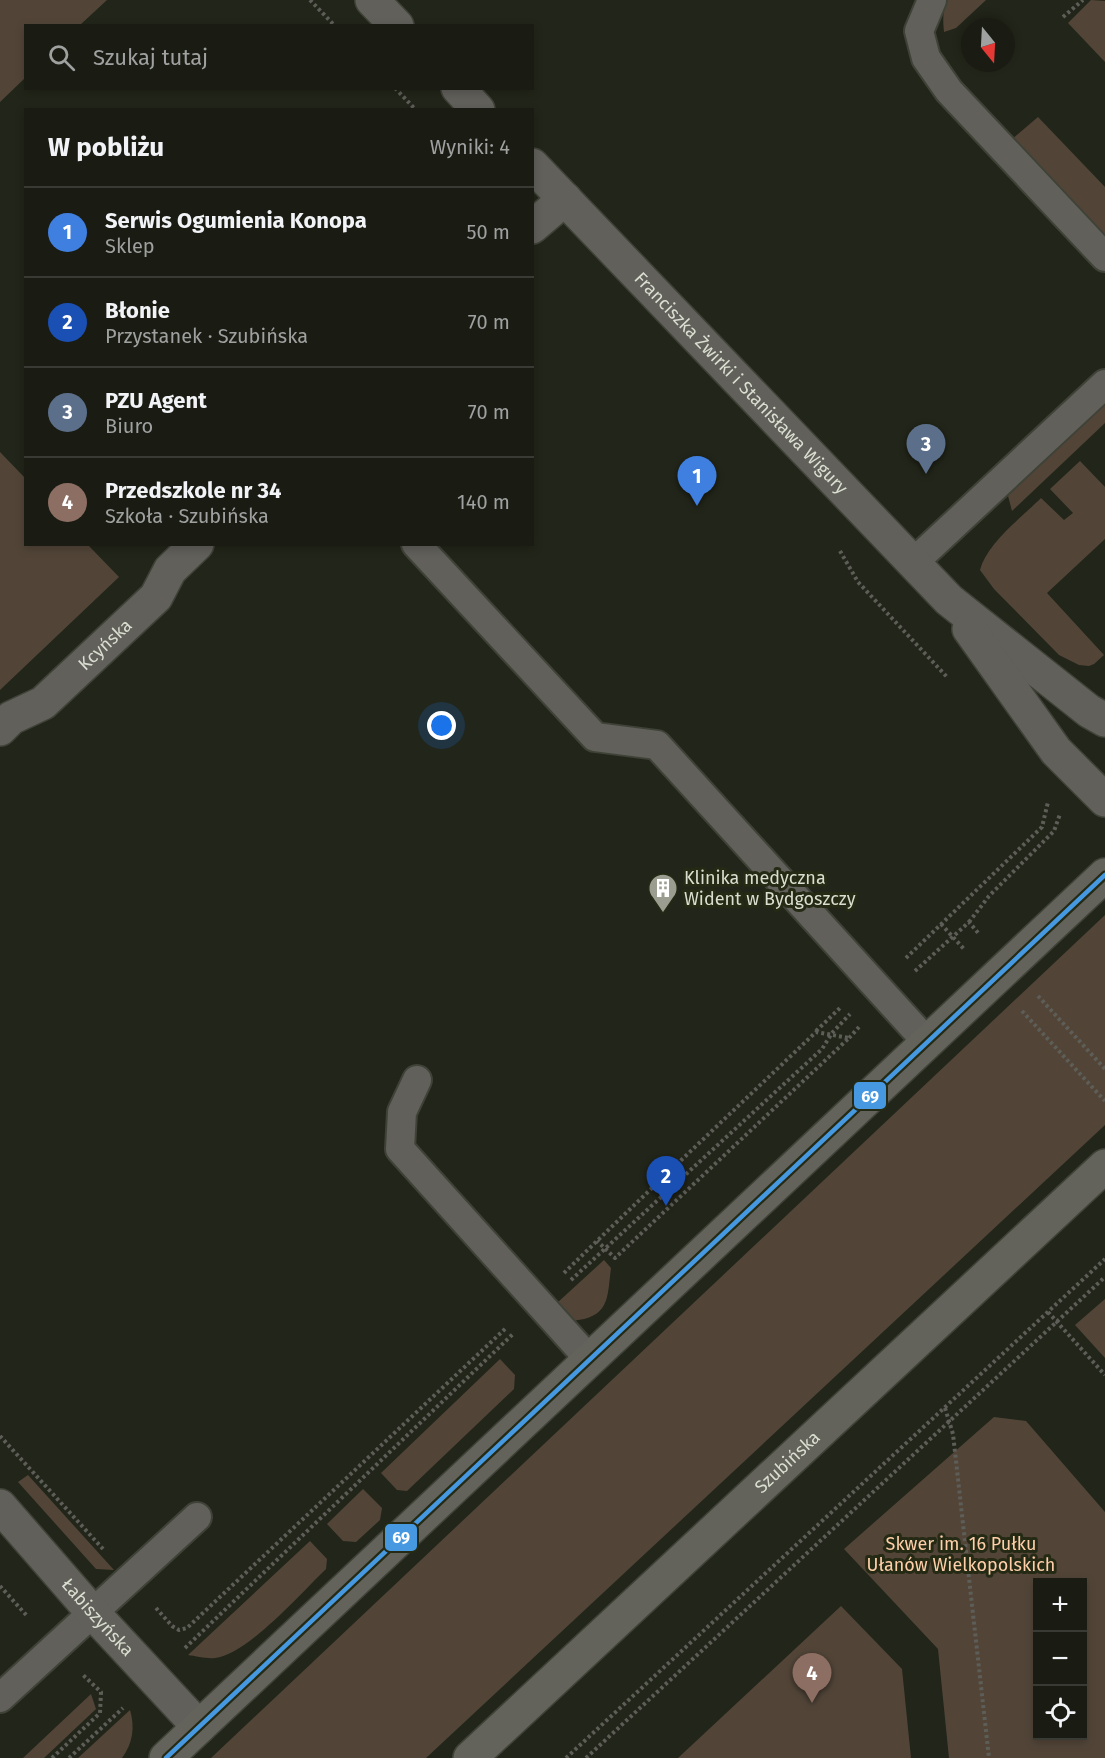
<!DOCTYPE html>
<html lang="pl">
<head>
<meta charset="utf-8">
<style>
	body { margin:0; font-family:"Fira Sans",sans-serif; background:#23251c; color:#f1f3f6 }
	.controls { position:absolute; right:18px; bottom:18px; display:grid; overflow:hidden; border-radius:0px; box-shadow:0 3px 9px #0003 }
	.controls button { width:54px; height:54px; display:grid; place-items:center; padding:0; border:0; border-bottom:2px solid #383a33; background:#1a1c13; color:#f1f3f6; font:30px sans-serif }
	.compass { position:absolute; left:961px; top:18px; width:54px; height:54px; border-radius:50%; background:#1a1c13; box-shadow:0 3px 9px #0003; rotate:162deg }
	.you { position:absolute; left:442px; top:726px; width:21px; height:21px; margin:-15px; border:4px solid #fff; border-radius:50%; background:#1a73e8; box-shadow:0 0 0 9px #1a73e833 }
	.badge { display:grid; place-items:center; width:39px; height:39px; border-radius:50%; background:#ea580c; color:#fff; font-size:20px; font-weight:700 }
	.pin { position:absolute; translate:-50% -50px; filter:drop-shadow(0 2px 3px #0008) }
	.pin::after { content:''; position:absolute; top:32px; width:21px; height:18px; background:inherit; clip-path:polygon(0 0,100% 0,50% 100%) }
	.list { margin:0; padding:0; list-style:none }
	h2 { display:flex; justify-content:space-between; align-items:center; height:78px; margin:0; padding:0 24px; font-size:26px }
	h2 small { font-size:20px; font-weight:400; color:#9fa1a0 }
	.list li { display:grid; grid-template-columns:39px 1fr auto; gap:18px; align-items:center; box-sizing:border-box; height:90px; padding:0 24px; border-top:2px solid #383a33 }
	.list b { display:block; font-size:22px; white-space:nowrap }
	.list p { margin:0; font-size:20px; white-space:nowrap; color:#9fa1a0 }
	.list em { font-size:20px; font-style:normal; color:#9fa1a0 }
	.icon { flex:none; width:33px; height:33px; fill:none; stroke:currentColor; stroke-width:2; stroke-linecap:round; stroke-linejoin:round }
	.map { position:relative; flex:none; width:1105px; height:1758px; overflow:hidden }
	.search { position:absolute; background:#1a1c13; box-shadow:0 3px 9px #0003; left:24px; top:24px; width:510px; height:66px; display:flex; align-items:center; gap:15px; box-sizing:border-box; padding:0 21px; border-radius:0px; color:#9fa1a0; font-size:22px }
	.panel { position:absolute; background:#1a1c13; box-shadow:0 3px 9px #0003; left:24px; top:108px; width:510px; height:438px; border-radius:0px }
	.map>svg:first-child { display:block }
</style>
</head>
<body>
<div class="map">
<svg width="1105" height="1758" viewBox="0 0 1105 1758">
	<rect width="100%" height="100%" fill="#222519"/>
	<g fill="#524538" fill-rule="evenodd">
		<polygon points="0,0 107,0 80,25 26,26 25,78 0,102"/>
		<path d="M948,0H986L956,28L944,32C943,21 942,10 948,0Z"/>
		<polygon points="1091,0 1105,1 1105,62 1068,23"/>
		<polygon points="1038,117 1105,187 1105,240 1011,140"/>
		<polygon points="1105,401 1105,423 1012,511 1007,492"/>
		<polygon points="0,452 25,478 26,544 88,545 119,577 0,690"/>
		<path d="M1080,461L1105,487V539L1047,593L1104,655L1094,664L1089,666L1079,665L1059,655L994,589L980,570C987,543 1021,518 1041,498L1064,520L1073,513L1050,489Z"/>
		<polygon points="1105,915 1105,1125 426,1758 211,1758"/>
		<path d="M604,1260L611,1268C607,1299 610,1317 572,1321L557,1303Z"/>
		<polygon points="1105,1299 1105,1358 1075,1325"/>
		<polygon points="500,1359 515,1375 514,1389 407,1491 397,1490 381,1473"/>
		<path d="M994,1417L1026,1421L1105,1512V1758H949L938,1649L844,1549ZM1038,1582H1082V1736H1038Z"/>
		<polygon points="28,1475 114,1570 96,1569 18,1482"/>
		<polygon points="363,1489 382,1508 380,1520 356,1542 343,1541 327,1524"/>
		<path d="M310,1541L327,1559L326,1569C303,1591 246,1656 215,1658C207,1659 196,1656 188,1655Z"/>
		<polygon points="841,1606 902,1669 911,1758 678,1758"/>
		<polygon points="91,1694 96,1709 44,1758 23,1758"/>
		<path d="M130,1710C135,1727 133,1743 122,1758H78Z"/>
	</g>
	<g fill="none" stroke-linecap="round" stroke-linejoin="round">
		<g stroke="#3f4237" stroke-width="32">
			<g id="lane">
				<polyline points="932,0 919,31 926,58 949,91 1105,257"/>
				<polyline points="416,544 595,737 657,745 927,1042"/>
				<polyline points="913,563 1105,384"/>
				<polyline points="417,1080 402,1112 400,1149 590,1360"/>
				<polyline points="0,1698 197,1517"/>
			</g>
		</g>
		<g stroke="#3f4237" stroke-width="36">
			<g id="street">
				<polyline points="372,0 397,26"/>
				<polyline points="458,88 478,110"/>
				<path id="s1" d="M532,165L949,600L1089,711L1105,720"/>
				<polyline points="532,227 565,199"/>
				<polyline points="969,629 1056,751 1105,800"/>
				<path id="s2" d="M0,729L11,718L43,703L156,597L170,570L197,544"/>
				<path id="s3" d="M0,1506L93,1613L199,1727"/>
			</g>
		</g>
		<g stroke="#3f4237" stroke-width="36">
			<g id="secondary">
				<polyline points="166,1758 1105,875"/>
				<path id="s4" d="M470,1758L1105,1166"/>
			</g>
		</g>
		<g stroke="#5e5e58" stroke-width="4" stroke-dasharray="3 3" stroke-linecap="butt">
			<polyline points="310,0 335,26"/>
			<polyline points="1063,17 1083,0"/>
			<polyline points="395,88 416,110"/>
			<polyline points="840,551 858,582 947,677"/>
			<polyline points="969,922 989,896 1054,831 1060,814"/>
			<polyline points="941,924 964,949"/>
			<polyline points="906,958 1042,827 1048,802"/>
			<polyline points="915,971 969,922 979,934"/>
			<polyline points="1038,996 1105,1069"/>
			<polyline points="1022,1011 1105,1101"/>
			<polyline points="816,1031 841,1007"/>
			<polyline points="849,1038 859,1027"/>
			<path d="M564,1273C647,1192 732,1112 816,1032L849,1038L615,1258L597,1241"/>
			<polyline points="571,1280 822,1049 832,1033 850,1014"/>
			<polyline points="1048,1312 1105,1375"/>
			<polyline points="945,1408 953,1434 989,1758"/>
			<polyline points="0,1436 103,1549"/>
			<polyline points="0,1586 28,1617"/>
			<polyline points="156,1608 172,1626 179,1630 187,1628 506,1328"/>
			<polyline points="185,1648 513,1334"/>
			<polyline points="52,1758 100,1713 101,1692 82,1674"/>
			<polyline points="69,1758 123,1708"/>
			<polyline points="566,1758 1105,1259"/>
			<polyline points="586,1758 1105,1277"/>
		</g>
		<use href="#lane" stroke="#61605b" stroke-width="28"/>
		<use href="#street" stroke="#61605b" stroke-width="33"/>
		<use href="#secondary" stroke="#63625b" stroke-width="33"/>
		<g stroke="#252a14" stroke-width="9">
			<polyline id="bus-1" points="166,1758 1105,875"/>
		</g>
		<use href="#bus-1" stroke="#4699e1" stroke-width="4.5"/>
	</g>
	<defs>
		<g id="building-pin" transform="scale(1.5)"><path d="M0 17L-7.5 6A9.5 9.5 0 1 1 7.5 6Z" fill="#9a9d90" stroke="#252a14"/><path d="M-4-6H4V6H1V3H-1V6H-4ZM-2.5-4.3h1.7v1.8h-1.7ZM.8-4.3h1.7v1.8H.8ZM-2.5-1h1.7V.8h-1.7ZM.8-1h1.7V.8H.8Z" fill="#fff"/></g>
	</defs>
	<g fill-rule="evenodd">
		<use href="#building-pin" x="663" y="888"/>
	</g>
	<g text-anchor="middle" stroke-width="6" stroke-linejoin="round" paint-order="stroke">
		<g font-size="18" fill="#daded0" stroke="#252a14">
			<text dy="6" stroke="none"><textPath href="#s1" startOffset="302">Franciszka Żwirki i Stanisława Wigury</textPath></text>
			<text dy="6" stroke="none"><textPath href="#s2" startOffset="136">Kcyńska</textPath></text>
			<text dy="6" stroke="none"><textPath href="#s4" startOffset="434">Szubińska</textPath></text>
			<text dy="6" stroke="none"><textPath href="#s3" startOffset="148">Łabiszyńska</textPath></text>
		</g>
		<g font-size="18" fill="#daded0" stroke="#252a14" text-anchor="start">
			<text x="684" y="884">Klinika medyczna<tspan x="684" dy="21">Wident w Bydgoszczy</tspan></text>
		</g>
		<g font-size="18" fill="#fecfa9" stroke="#252a14">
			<text x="961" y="1550">Skwer im. 16 Pułku<tspan x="961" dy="21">Ułanów Wielkopolskich</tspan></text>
		</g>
	</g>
	<g stroke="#252a14" stroke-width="2">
		<rect x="853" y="1081" width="34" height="29" rx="6" fill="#4699e1"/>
		<rect x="384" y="1523" width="34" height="29" rx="6" fill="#4699e1"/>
	</g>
	<g font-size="16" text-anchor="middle" font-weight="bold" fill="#fff">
		<text x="870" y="1102">69</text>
		<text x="401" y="1543">69</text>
	</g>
</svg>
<div class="controls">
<button>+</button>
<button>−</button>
<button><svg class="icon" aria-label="locate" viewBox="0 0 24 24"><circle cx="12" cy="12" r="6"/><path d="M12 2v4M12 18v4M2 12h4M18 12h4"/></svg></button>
</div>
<svg class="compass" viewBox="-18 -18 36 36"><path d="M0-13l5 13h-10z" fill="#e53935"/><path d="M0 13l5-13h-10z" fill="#9fa1a0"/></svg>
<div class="you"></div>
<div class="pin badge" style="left:697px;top:506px;background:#3f7fe0">1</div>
<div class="pin badge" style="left:666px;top:1206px;background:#1a4fb4">2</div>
<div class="pin badge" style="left:926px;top:474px;background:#5c6f8a">3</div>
<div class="pin badge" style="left:812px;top:1703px;background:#8d6e63">4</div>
<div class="search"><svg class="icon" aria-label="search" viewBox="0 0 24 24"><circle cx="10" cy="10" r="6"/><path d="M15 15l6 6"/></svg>Szukaj tutaj</div>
<section class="panel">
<h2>W pobliżu<small>Wyniki: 4</small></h2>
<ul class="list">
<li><span class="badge" style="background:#3f7fe0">1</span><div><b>Serwis Ogumienia Konopa</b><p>Sklep</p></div><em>50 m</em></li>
<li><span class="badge" style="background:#1a4fb4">2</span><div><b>Błonie</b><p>Przystanek · Szubińska</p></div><em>70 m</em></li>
<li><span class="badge" style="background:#5c6f8a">3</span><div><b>PZU Agent</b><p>Biuro</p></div><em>70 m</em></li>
<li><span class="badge" style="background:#8d6e63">4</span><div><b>Przedszkole nr 34</b><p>Szkoła · Szubińska</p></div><em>140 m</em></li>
</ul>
</section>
</div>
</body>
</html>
